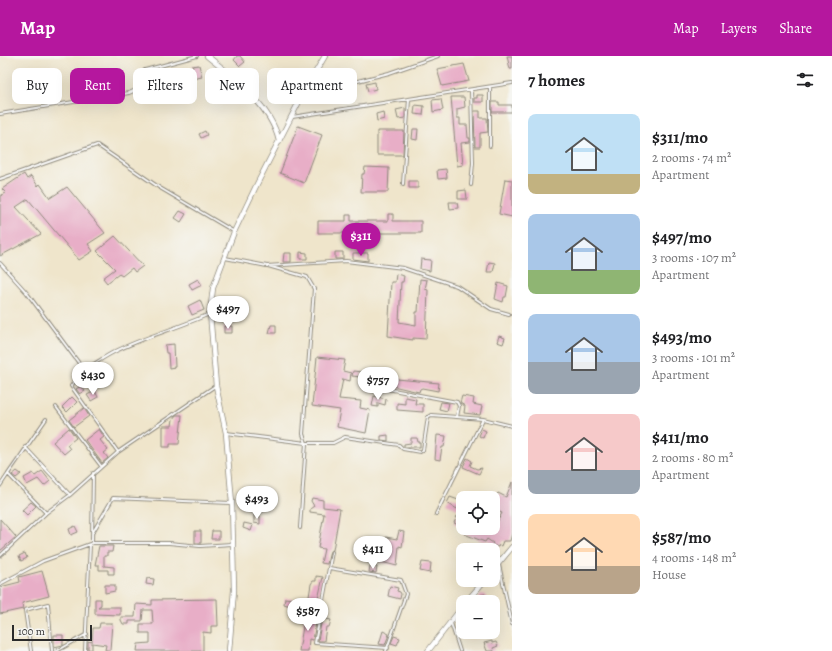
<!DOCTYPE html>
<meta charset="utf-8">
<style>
body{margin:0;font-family:Alegreya,serif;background:#f6f6f6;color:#202124;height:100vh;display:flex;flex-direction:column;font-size:15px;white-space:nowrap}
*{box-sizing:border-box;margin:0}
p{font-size:13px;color:#757577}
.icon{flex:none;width:22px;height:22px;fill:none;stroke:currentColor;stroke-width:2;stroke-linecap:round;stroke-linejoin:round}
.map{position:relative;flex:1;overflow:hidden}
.panel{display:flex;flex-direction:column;background:#fff;width:320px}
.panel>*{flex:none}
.top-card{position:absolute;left:12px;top:12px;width:380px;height:36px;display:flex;gap:8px}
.tools{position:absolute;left:456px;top:435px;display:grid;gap:8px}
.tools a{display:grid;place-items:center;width:44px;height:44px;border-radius:8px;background:#fff;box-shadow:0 4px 16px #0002;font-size:20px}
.scale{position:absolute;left:12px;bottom:10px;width:80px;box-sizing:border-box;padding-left:4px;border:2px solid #2b2b2b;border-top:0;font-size:11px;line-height:14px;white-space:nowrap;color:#2b2b2b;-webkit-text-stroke:3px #f6f6f2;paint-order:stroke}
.price{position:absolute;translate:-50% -34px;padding:0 9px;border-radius:14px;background:#fff;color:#222;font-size:13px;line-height:26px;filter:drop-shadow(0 1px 2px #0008)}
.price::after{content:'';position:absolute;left:50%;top:24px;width:12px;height:9px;margin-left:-6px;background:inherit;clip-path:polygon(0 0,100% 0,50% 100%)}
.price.on{background:#b5179e;color:#fff}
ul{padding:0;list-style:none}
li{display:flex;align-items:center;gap:12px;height:100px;padding:0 16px}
li span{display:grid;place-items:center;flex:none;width:112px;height:80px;border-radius:8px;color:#555}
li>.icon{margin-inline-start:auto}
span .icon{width:48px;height:48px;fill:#fffc;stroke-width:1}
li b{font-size:17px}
h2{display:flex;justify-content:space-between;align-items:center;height:48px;padding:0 16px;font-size:17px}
.chip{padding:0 14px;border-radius:8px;background:#fff;box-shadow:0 4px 16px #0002;font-size:14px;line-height:36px}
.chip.on{background:#b5179e;color:#fff}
header{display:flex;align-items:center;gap:24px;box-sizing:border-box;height:56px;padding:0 20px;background:#b5179e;color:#fff}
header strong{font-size:19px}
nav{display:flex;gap:22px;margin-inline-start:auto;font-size:14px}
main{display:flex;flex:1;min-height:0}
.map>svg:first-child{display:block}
</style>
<header>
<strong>Map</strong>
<nav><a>Map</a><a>Layers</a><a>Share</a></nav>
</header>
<main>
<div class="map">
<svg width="512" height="595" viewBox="0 0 512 595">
<rect width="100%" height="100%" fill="#f6f6f2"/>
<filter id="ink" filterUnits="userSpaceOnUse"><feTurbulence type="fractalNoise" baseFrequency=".025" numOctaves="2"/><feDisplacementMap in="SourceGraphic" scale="8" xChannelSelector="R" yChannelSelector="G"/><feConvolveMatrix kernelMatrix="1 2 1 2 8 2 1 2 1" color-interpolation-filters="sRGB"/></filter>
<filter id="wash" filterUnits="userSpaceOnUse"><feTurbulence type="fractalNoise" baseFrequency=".012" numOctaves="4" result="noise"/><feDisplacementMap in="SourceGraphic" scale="16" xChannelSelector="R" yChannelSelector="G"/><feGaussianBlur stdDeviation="0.9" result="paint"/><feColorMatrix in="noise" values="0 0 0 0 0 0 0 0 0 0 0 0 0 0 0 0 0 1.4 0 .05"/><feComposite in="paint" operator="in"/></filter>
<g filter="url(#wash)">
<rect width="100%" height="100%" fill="#efe5cb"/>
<g id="blocks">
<path fill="#e8aec7" d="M237,0H240L245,6L240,10L234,4Z
M507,0H512V13H510Z
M464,8L469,25L442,30L437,13Z
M199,9L202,21L182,25L181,19L194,16L192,10Z
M153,16L155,21L147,24L145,19Z
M375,26L376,33L368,35L366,28Z
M477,39H483V46H474V42H477Z
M451,41H464L465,51L457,53V62H460V69H467L468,82H470V86L461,87L463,109L457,110Z
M441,43L443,54L433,56L432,44Z
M492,46H499V49H512V56H492Z
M415,49L424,50L423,59L414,58Z
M405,52V62L398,63L396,54Z
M474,55H480V62H487L488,76L480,77V91H475Z
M383,56L384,63L377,65L376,58Z
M298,70L322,79L304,127L280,117Z
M413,73H418L417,84L412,83Z
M205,75L207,79L201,82L199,78Z
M377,75H404L403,99H377Z
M365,111L389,112L388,136H361L362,118H364Z
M446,113L447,122L438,123L437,114Z
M24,118L27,123L31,120L38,130L40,128L50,142L67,131L105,177L88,188L93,195L79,204L28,143L16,151L41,178L0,200V140L6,137L2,133Z
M505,123L512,124V161L499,158Z
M409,125H418V132H409Z
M466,134L467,143H458V135Z
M449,146H457L458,152L450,153Z
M180,155L186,158L181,166L175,162Z
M388,158H393V165H421V177H318V165H346V159H351V165H388Z
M115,180L143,210L135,216L132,212L122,220L119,218L107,227L103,222L115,213L97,195Z
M300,196L307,197V203H300Z
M335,196H343V203H335Z
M284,197H291V206H283Z
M353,197H368V205L353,203Z
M421,203L431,204L430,215L420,213Z
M489,206L495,207L493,216H487Z
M396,218L404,220L403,226H401L399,266L416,269V256H418L420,223L427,224L425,233L428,234L426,283L413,282V284L388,280L391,226H395Z
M198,223L202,229L192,234L189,228Z
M498,227L508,230L506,241H504L503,246L495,243Z
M200,244L204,254L192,259L188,250Z
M271,269H276V277H269Z
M224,270H232V277H224Z
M499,280L505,282L503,288L497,286Z
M174,288L175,311L169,312L168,297H166L165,289Z
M317,301L345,304L343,315L351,317L350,325L343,323L339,343L361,345L360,352L370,354L366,377L337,371L340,354L312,350Z
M353,315L362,316L361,321L352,320Z
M376,318L397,323L439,327L438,335L422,332L420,333L419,336L375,326Z
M81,330L85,335L80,338L76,333Z
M95,335L98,341L91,345L87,339Z
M374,340L386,343L385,349L378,347V351L372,350Z
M462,340L474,342L473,348L482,350L480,359L464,357L465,350L460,347Z
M72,341L77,346L67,356L62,351Z
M405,341L416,343L415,348H423V356L397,354V347L405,348Z
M441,346L449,347L447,355L439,353Z
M84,352L89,360L74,371L69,364Z
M176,359H182L179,388H170V391H163V370H172L173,363Z
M69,372L76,382L67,389L70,393L64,398L53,386Z
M99,373L104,381L100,384L108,394L104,397L108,402L102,407L85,384Z
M482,373L486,375L483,382L479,380Z
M388,379V385L381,384V380Z
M437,379L446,380L444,391H442L440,404L435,403Z
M411,382H417L418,386H420V391H404V388L411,387Z
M467,402L472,405L470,410L477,413L482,412L479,418L463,411Z
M17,415L21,418L16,422L12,419Z
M42,415L50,425L44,430L38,423L27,429L24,422L33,417L35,420Z
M512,426V477L510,485H503L501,490L499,489L498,491L492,489L493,487L487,483L485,486L464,478L465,475L460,472H493V466L496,468L502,457L493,453L496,444L495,443L498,437L506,441Z
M450,441L461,445L457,453L447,447Z
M312,442L323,444V451L340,453L333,494L330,495L327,508L321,507L324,493L318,492L324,458L310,456V453L314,450L311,445Z
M31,446L36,450L27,459L22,454Z
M254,459L260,460V468L254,467Z
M457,460L463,463V471L454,467Z
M0,463L16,481L0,495Z
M244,467L253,469L251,475L243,472Z
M75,470L78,476L71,479L69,473Z
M195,475H201V487H195Z
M212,475H219V483H211Z
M399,475L404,476L402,491L399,490L397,510L381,506L386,481L397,483Z
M99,490H113L112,496H107V500H104V510L114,511V518H108V514H99V509H95Z
M25,497L27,502L21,505L19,500Z
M422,506L431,507L430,517L420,515Z
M370,510L377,511L376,517L369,516Z
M42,515L49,540L22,547L23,553L0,558V531L20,526L19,521Z
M316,520L323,521L317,548L308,547L311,528L313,525H316Z
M147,522L154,523L153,529L146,528Z
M105,529H115V535L105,537Z
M390,530L398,532L397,535L400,536L401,538L400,543L388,540Z
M485,538L487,546H476L481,539Z
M285,542L292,543L290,550L284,548Z
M95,543H101V549L98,551H120V559L95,558Z
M217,543L218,570H211V577L203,576V595H137L138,588L150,587V577H140V568H153L152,554H143L142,565H129V568H123L121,564V561H135L136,548L152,549V544Z
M305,558L317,561L313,584L309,583L308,595H299Z
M322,562L331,564L329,571H326L324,585H318Z
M100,567H112L110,594H105L106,589L92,587V594L88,593V585L92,586L93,572H99Z
M383,575L389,578L385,589L379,588Z
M54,579H63V589L54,591Z
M394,580L400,582L397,589L391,587Z
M492,585V587L496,586L498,590L493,592L494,595H487L484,587Z"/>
</g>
</g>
<g filter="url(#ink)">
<use href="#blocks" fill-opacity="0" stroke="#8d887b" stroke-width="1"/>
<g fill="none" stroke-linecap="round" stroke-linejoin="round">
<defs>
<path id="service" d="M490,31V90
M306,33L350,27L389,17L438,0
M471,34L473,107L471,129
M0,58L129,37L145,30L141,18L145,14L197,0
M292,61L512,27
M0,123L97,89L160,132L233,175
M403,128L409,43
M225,202L267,210L346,205L403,212L457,230L491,253L509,258
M0,207L27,237L84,314L71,330L118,396
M268,210L307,221L314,233L303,378L306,387L300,472
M84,314C95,308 105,300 116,295C146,280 179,272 209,258
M382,332L457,346L459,350L457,361L483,363L512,370
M56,351L101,410
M46,363L8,418L46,457
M226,377L306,387H333L345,381L399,389L403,393L420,396L423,394L428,361L431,359L457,361
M25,391L70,439
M0,430L8,418
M436,458L483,363
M93,476L113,442L231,447
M92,487H169L200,490L232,488
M332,496L315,587L388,592
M0,500L46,457L70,439L118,396L215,330
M499,509L512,568
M329,512L401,524L406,538L386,595
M0,528L43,505L90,488
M451,567L460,595
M31,595L25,554L48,548L52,595
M57,595L87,578
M85,595L90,488L92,487L93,417"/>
<path id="minor" d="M207,0C235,22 271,50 279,85
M493,514L512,491
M466,546L485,524
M229,595L234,534L232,447L226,377L216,330L210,257L213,232L234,176L257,128L305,34L325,0
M428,595L463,550"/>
</defs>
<use href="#service" stroke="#8d887b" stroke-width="4"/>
<use href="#minor" stroke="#8d887b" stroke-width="6"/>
<use href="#service" stroke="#fff" stroke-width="2"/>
<use href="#minor" stroke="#fff" stroke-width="4.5"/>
</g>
</g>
</svg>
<div class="tools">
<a><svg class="icon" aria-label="locate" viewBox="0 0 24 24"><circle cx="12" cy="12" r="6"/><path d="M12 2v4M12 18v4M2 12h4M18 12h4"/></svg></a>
<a>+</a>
<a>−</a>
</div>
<div class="scale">100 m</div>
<b class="price on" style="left:361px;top:201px">$311</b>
<b class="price" style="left:228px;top:274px">$497</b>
<b class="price" style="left:93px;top:340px">$430</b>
<b class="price" style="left:378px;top:345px">$757</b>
<b class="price" style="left:257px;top:464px">$493</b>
<b class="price" style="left:373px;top:514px">$411</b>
<b class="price" style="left:308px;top:576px">$587</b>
<div class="top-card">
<a class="chip">Buy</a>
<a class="chip on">Rent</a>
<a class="chip">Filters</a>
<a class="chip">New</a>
<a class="chip">Apartment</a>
</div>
</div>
<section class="panel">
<h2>7 homes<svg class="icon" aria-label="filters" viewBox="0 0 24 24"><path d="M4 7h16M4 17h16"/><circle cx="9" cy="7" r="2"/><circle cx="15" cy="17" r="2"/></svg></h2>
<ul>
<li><span style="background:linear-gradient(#bfe0f5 75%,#c2b280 0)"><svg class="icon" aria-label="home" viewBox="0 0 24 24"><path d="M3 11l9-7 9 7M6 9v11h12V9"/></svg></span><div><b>$311/mo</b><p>2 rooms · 74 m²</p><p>Apartment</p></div></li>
<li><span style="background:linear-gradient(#a9c7e8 70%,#8fb573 0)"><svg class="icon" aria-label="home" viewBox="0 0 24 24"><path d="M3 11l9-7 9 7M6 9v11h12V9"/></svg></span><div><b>$497/mo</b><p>3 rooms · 107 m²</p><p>Apartment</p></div></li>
<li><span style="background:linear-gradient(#a9c7e8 60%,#9aa5b1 0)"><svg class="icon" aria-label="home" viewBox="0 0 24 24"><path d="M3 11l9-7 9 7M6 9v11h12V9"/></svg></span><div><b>$493/mo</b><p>3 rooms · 101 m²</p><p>Apartment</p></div></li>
<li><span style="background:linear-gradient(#f6c9c9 70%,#9aa5b1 0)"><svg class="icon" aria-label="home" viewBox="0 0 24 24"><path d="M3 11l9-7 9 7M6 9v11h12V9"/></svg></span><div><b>$411/mo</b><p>2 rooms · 80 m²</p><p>Apartment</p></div></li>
<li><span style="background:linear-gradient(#ffd9b3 65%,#b9a48a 0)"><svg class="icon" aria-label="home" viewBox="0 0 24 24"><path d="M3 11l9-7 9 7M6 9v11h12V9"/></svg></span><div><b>$587/mo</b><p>4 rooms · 148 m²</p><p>House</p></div></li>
</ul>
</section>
</main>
